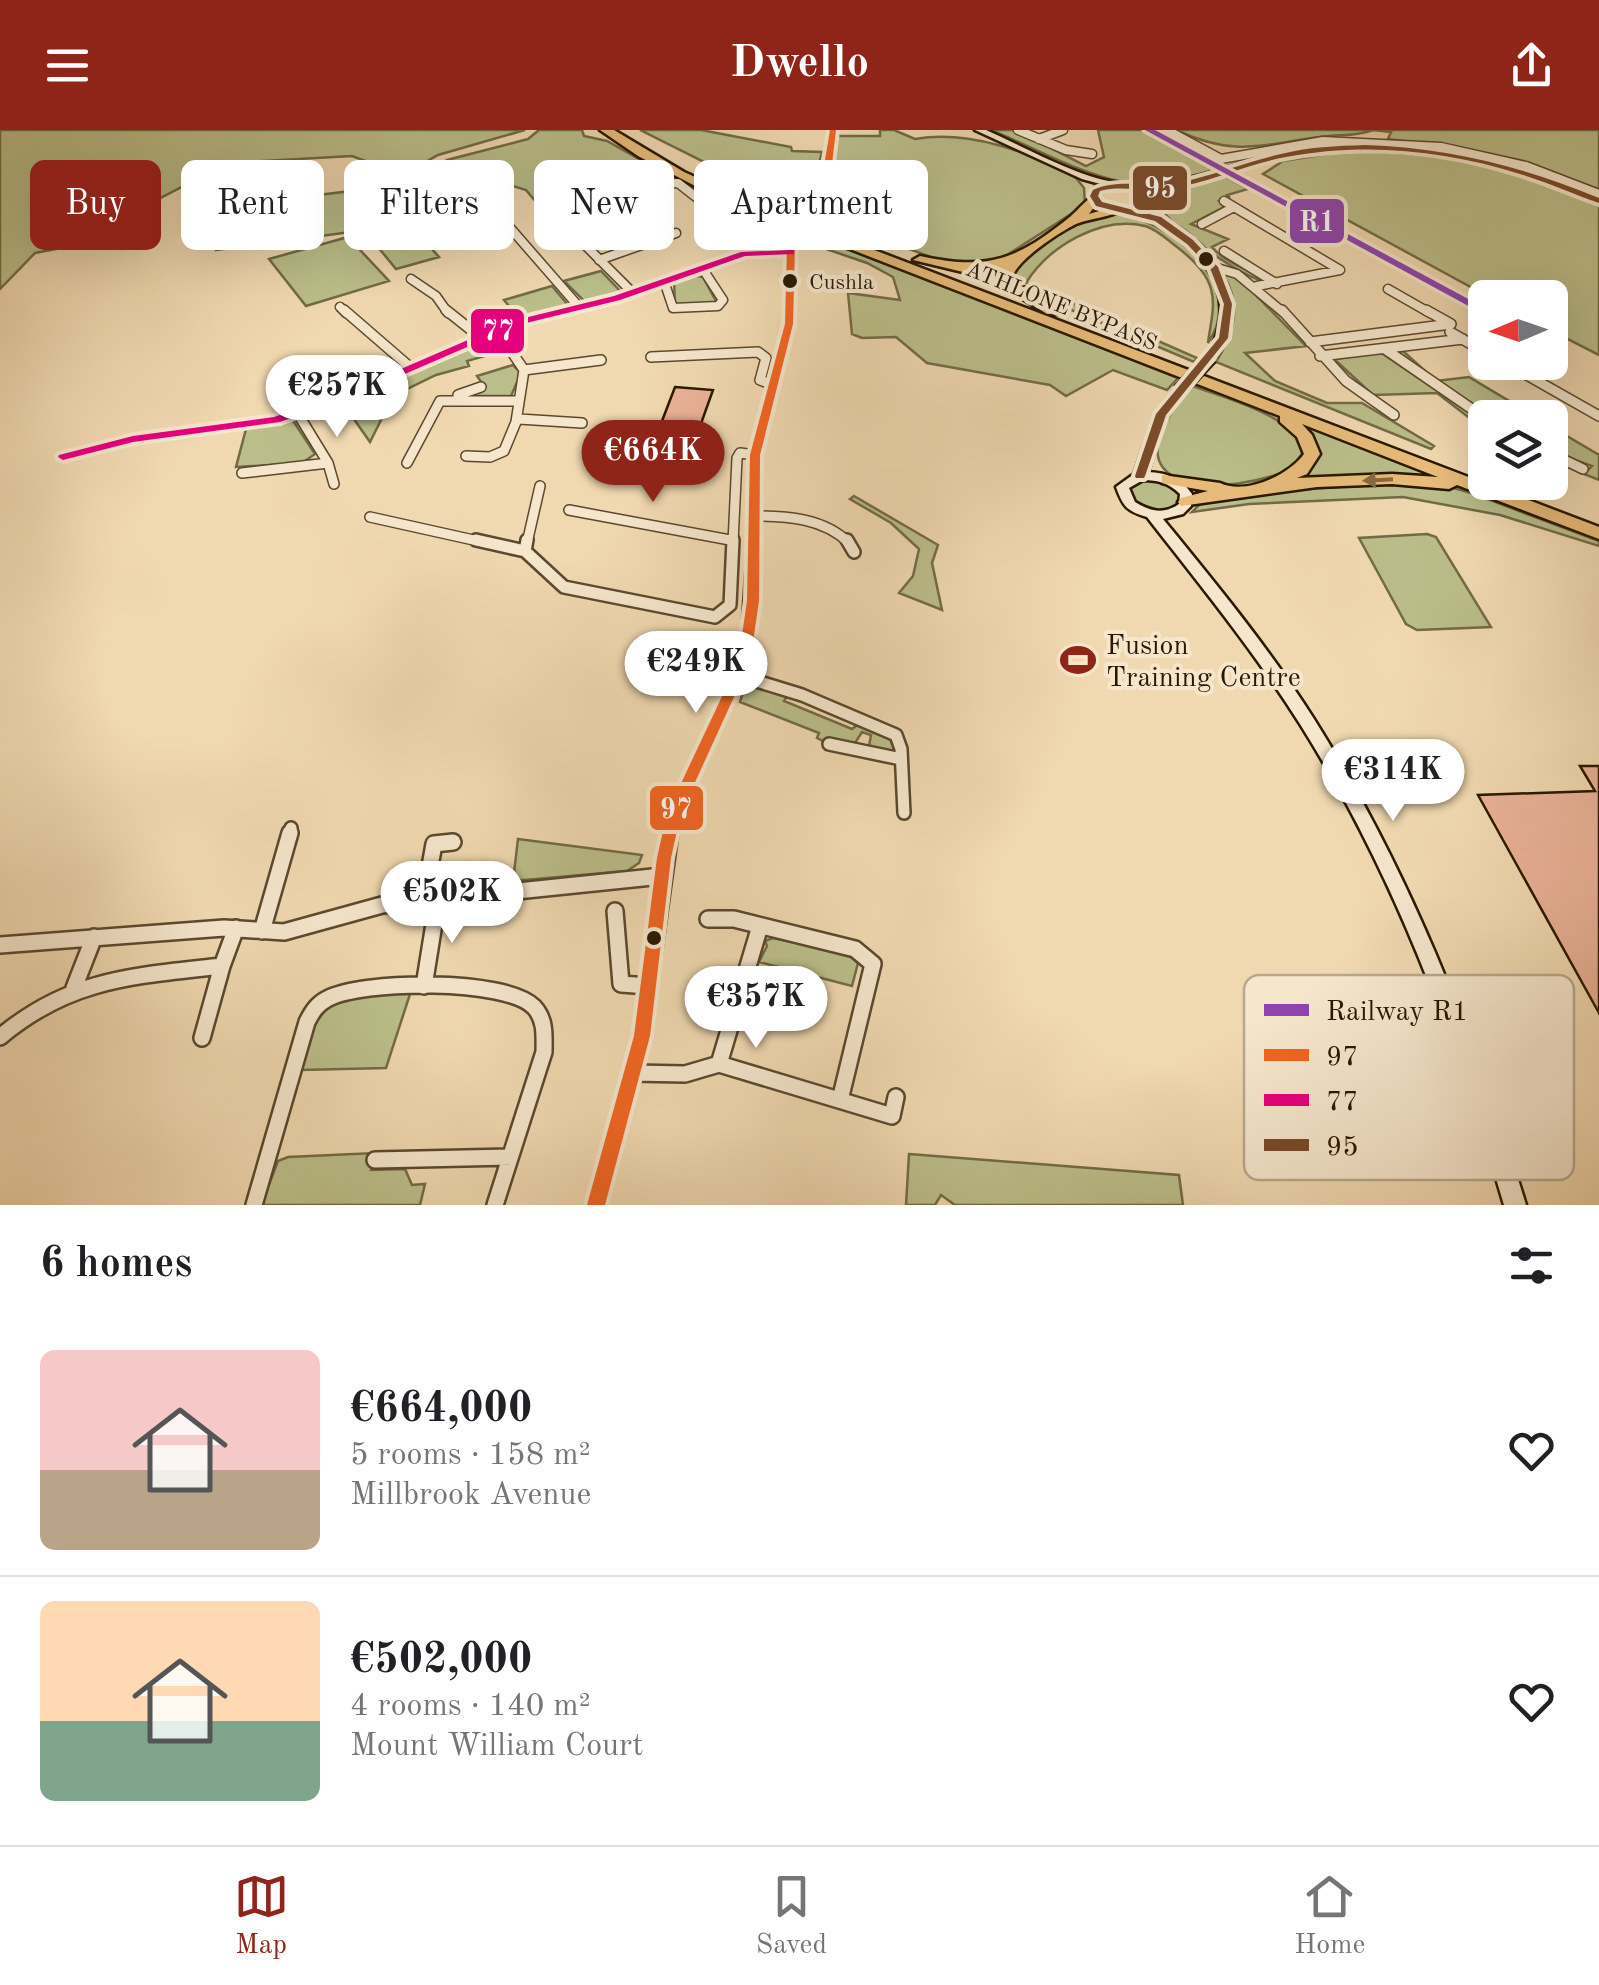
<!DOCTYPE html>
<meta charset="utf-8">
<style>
body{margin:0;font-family:"Old Standard TT",serif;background:#f2f2f2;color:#202124;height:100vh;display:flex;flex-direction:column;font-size:38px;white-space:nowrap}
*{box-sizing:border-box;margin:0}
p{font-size:32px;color:#757577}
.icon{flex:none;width:55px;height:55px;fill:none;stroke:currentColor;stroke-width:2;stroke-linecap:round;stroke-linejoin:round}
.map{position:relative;height:1075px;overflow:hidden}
.side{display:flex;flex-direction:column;background:#fff;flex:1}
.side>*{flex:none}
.hud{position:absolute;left:30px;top:30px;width:1000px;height:90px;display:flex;gap:20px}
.needle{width:65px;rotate:268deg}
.controls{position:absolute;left:1468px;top:150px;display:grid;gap:20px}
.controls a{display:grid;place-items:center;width:100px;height:100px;border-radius:15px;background:#fff;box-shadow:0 10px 40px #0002;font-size:50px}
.price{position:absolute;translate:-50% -85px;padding:0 22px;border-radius:35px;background:#fff;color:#222;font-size:32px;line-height:65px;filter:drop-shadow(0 2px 5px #0008)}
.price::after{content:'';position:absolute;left:50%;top:60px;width:30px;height:22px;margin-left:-15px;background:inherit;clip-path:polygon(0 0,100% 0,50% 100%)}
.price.current{background:#8f2418;color:#fff}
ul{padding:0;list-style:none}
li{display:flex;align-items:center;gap:30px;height:250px;padding:0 40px}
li+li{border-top:2px solid #e0e0e0}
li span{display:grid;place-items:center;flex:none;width:280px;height:200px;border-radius:15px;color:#555}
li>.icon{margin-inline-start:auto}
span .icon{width:120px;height:120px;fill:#fffc;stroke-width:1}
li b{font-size:42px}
h2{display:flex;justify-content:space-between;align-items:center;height:120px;padding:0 40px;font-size:42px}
.tag{padding:0 35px;border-radius:15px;background:#fff;box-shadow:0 10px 40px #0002;font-size:35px;line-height:90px}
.tag.current{background:#8f2418;color:#fff}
header{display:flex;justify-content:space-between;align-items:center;height:130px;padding:0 40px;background:#8f2418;color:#fff;font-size:45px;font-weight:700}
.dock{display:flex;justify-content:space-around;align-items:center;height:140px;border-top:2px solid #e0e0e0;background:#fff;font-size:28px;color:#757577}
.dock a{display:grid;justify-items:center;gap:5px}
.dock .current{color:#8f2418}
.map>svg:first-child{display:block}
</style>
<header><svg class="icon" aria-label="menu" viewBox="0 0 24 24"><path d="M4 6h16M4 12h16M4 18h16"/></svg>Dwello<svg class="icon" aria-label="share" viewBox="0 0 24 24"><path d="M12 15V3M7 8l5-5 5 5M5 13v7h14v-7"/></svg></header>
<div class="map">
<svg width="1599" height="1075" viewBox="0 0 1599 1075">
<rect width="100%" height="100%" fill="#f0d8b0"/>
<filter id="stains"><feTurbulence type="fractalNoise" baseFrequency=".002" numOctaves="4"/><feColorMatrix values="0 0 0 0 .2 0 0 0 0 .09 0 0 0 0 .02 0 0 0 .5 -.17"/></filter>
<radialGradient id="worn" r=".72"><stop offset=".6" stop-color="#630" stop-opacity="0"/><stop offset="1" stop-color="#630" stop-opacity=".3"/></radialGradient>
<path fill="#bbbe8a" stroke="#726b46" stroke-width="2.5" d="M0,0H525L438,25L403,45L352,26L228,33L151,73L140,95L124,106L35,123L0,159Z
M539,0H582L584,6L607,11L669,46L788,100L783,118L761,115L678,51L633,49L628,55L647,71L572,97H557L526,60L510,55L493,65L416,51L447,30L528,9Z
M640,0H701L791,17L792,21L822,22L814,53L780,51L772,66Z
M880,0H894L915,9C967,0 1030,21 1076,48L1084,58L1085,75L996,132L947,133L812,83L813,79L869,100L884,68L879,60L883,51L830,47L837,6H880Z
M991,0H1016L1086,36L1104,27L1098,0H1145L1216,39C1136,81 1065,30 991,0Z
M1176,0H1373C1355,7 1340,4 1320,7C1259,15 1235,27 1176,0Z
M1373,0H1599V60C1530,32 1462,18 1388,9L1391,2Z
M1346,21C1436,21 1518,37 1599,76V225L1550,200V168L1489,167L1263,44L1283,31Z
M1224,46L1248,59L1227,65L1229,67L1219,71L1224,77L1191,94L1228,109L1212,117C1224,132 1249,139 1265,152C1238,144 1173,100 1159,75L1161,65Z
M368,59L373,99L216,120L220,77Z
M1111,84C1167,85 1249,154 1208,213C1210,196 1216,176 1211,159C1207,143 1190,127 1177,117C1168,110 1156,99 1145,96C1101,85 1048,117 1026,153L1197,228L1194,232L1012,155L1010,147C1028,115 1077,91 1111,84Z
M415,100L439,127L396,139L373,111Z
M804,100L1178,248L1167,260L1113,240L1066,266L1050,255L927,233L896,207L862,208L852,204L848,163L900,170L893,147L867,133L800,110Z
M348,107L389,151L306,176L269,129Z
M601,141L622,163L584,171L564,151Z
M1233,142L1306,216L1245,223L1275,251L1327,273H1362L1434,316L1431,319L1216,232C1234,203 1242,176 1224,146Z
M692,145L703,147L717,173L675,175L674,151Z
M552,156L568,175L566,177L519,188L504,170Z
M493,208L502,221L467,231L469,236L436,245L393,266L370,312L342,272Z
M1403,221L1436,251L1469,247L1536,287H1488L1394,223Z
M1377,223L1383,224L1483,292L1476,293L1437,263L1373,265L1334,229Z
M513,235L521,243L511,266H474L482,253L477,246Z
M1193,256C1224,268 1317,290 1300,335C1225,372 1094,364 1193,256Z
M292,289L315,324L302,333L236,337L246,299Z
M1292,289L1445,349L1289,352L1305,344L1314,332Z
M1550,296L1599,325V350L1584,344L1592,336L1550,321Z
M1153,350L1170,354L1180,364V374C1165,385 1153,382 1136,375L1129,359L1138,351Z
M1395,353L1451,357L1474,364L1599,411V416L1500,385L1403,367L1249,374L1192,382L1199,375L1225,365Z
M854,366L938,415L932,433L942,480L899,463L913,446L919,419L891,393L850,369Z
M1427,404L1436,407L1491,497L1417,500L1406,494L1359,408Z
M753,552L789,564L784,571L852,599L860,593L891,607L896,619L893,623L869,616L871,605L862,602L855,613H827L817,608L819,603L740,572L744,558Z
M518,709L642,725L639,733L627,741L513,751Z
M773,808L846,823L858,833L852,856L759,832L767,816L765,811Z
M411,861L386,938L301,940L316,887L335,869Z
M375,1023L371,1040L405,1039L412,1055L425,1054L420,1075H261L278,1031L288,1027Z
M909,1024L1179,1045L1183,1075H955L941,1065L935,1075H906Z"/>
<path fill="#eab197" stroke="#291802" stroke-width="2.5" d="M675,257L713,260L698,302L670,300L673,292L662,291Z
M1580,636H1599V883L1478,665L1595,661Z"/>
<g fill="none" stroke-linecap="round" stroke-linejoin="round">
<defs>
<path id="street-far3" d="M1018,0L1066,20L1092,24
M1167,0L1221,29L1323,11L1441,17L1526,36L1599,64
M1039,9L1063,0
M655,54L678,53L765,121
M485,69L580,178
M1224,71L1340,140L1257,156
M808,77L827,42L833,0
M1202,94L1234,77
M1224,121L1277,154
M599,130L676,103
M1214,137L1237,144L1284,183
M411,149L436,166L448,183
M664,151L673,178L718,176L723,170L702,138
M1388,159L1430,183
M633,163L569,99L643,74
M340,177L346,183
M558,183L617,168L744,124L791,122
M789,183L790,127L795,104"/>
<path id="street-far2" d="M344,180L411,238
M446,180L480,207
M1282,180L1346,251L1394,285
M1450,202L1485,222
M1310,212L1451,194L1426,180
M1385,219L1485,288
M1320,226L1463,209
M651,227L758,222L766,228L760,250L773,255
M1504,232L1599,286
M524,240L601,230
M458,265L481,257
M298,284L328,333L334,354
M519,289L582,293
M1550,323L1583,339
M466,326L490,327L504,321L516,292L524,240L497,200
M63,327L133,309L276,290L367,257L515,193L568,180
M407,333L440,271H518
M242,343L328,333
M569,380L730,410
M753,386C787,386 824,388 849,413
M370,387L487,413
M527,413L540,356
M733,413L737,328L740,323L755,325
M754,413L753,336L788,202L789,180"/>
<path id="street-far1" d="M476,410L525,421L564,457L715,487L730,475L733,410
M847,410L854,422
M525,421L527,410
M737,545L802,565L896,605L901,619L904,683
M829,614L901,629
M289,705L291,698
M669,705L674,683L733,556L747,512L754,410"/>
<path id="street" d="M424,770L434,714L453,712
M615,781L621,854L648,856
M708,789H734L855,819L873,834L840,970
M262,801L290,703
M0,815L224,798L284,802L382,775L662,746
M424,856L438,769
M74,858L94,807
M0,907C70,848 135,846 222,836L236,798
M202,908L222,836
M719,934L760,796
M633,943L685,944L719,934L892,986L896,967
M375,1030L510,1027
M254,1075L307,892C312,882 317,874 327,869C361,850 506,848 534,877C546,890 544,906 544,922L495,1075
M596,1075L642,906L670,703"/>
<path id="secondary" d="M975,0H986C1025,17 1080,49 1121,53C1180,60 1229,33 1285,22C1393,1 1499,26 1599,68V74C1573,65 1547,52 1520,44C1445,20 1365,13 1287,27C1252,34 1219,49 1184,56C1156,62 1127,55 1101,62L1099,66L1102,72C1120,79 1139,79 1156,86C1195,102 1230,137 1231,181C1231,198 1225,221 1211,230L1205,227C1209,220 1214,213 1216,206C1234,155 1194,107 1149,90C1132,83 1113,83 1096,76L1089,66L1094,58L1104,55L1082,49Z
M1179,258L1185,261L1167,284L1148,342C1167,343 1181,348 1192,364L1191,376L1183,384L1163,389C1216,454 1269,518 1314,589C1409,740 1474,905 1526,1075H1504C1455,908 1394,743 1300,594C1254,521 1200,455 1147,387C1126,381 1123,376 1116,357L1134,344L1155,284L1175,259ZM1143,350C1158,350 1169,353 1180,364L1179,374C1163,385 1150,381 1135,372L1129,358Z"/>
<path id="highway" d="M600,0H614L684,42L767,79L1599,397V409L1457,355L1449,359L1392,354L1317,357L1181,376L1178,372L1181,368L1208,361L1162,353V345L1220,353C1245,365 1288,346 1304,324L1297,307L1280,292V286L716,67L638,26ZM1302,294L1425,342L1438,347L1392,344L1297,348L1307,344L1320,324L1312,305Z
M1094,65L1100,69L1089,84L1116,76L1122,80C1109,88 1090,88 1076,94C1058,103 1012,133 1012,150L1057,178V184H1047L1000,155V138L963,142L913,130L920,126C988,141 1017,130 1071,86C1079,79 1086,70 1094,65Z"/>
</defs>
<use href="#street-far3" stroke="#5b482e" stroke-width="11"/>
<use href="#street-far2" stroke="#5b482e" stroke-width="12"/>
<use href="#street-far1" stroke="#5b482e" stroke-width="16"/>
<use href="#street" stroke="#5b482e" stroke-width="20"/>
<use href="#secondary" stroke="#291802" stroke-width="5"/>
<use href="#highway" stroke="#291802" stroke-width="5"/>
<use href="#street-far3" stroke="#f5e6cc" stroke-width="8"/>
<use href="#street-far2" stroke="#f5e6cc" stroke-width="9"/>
<use href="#street-far1" stroke="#f5e6cc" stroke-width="11"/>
<use href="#street" stroke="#f5e6cc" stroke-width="15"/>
<use href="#secondary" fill="#f5e6cc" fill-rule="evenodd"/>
<use href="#highway" fill="#e8bc78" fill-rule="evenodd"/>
<defs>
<path id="street-bridge" d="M795,104L808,77"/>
<path id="secondary-bridge" d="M1179,261L1211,227"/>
</defs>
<use href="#street-bridge" stroke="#5b482e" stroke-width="11" stroke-linecap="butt"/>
<use href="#secondary-bridge" stroke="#291802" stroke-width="16" stroke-linecap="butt"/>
<use href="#street-bridge" stroke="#f5e6cc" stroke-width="8"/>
<use href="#secondary-bridge" stroke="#f5e6cc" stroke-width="12"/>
<defs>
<path id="bus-1" d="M830,0H836L831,42L795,116L793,194L760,325L759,471L753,512L739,556L681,683L671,728L650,906L605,1075H587L634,906L657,728L667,683L727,556L741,512L747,471L750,325L785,194L787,116L823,42Z"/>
<path id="bus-2" d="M791,120H794V124L745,126L620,170L518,195L370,259L280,292L133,312L63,330L58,327L59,325L133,306L274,287L364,255L512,191L614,166L741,122Z"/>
<path id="bus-3" d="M1365,15C1449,18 1521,36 1599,68V73C1573,64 1547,52 1520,44C1445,20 1364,12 1286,27C1251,33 1218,49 1183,56C1174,58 1163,60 1153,60C1135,60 1118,56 1100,61L1098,66L1102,72L1161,87L1193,110L1218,137L1232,174L1228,208L1166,285L1145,346L1144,348H1136L1135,346L1156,284L1219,208L1224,174L1210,138L1187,114L1155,91L1096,76L1090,66L1093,60C1118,48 1149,58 1177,53C1212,46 1245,32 1281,24C1308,17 1337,16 1365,15Z"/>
</defs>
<use href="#bus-1" stroke="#f5e6cc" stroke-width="8"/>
<use href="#bus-2" stroke="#f5e6cc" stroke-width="8"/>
<use href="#bus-3" stroke="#f5e6cc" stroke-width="8"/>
<use href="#bus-1" fill="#f26522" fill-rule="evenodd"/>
<use href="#bus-2" fill="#e5007d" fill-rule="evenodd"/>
<use href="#bus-3" fill="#7a4b2a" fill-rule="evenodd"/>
<defs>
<path id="rail-1" d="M1145,0H1155L1485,178V185Z"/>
</defs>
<use href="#rail-1" stroke="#f5e6cc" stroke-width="7"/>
<use href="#rail-1" fill="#8e44ad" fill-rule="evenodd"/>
</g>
<defs><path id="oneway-solid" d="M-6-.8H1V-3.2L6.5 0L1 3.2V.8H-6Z" transform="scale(2.5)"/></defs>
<use fill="#886a3d" href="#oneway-solid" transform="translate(1378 350) rotate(177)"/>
<defs>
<symbol id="stadium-bare" viewBox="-9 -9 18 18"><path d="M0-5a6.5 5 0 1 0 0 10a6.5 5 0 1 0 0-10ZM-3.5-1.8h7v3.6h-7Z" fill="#8f2418" stroke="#f5e6cc" stroke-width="2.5" paint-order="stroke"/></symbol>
</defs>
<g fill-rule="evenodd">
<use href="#stadium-bare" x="1053" y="505" width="50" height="50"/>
</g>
<g fill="#291802" stroke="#f5e6cc" stroke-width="4">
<circle cx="1206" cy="129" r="9"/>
<circle cx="790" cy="151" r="9"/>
<circle cx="654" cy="808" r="9"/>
</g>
<g text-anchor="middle" stroke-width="8" stroke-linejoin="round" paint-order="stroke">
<g font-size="22" fill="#291802" stroke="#f5e6cc" text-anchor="start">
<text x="809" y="159">Cushla</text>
</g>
<g font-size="22" fill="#291802" stroke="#f5e6cc">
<text transform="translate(1062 175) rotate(22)" y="8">ATHLONE BYPASS</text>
</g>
<g font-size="28" fill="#291802" stroke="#f5e6cc" text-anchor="start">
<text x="1106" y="524">Fusion<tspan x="1106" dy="32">Training Centre</tspan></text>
</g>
</g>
<rect x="1244" y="845" width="330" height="205" rx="15" fill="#f5e6cc" stroke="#b8a88f" stroke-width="2.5"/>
<rect x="1264" y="874" width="45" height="12" fill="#8e44ad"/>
<rect x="1264" y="919" width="45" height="12" fill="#f26522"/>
<rect x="1264" y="964" width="45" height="12" fill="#e5007d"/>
<rect x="1264" y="1009" width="45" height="12" fill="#7a4b2a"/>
<g font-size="28" fill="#291802">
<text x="1326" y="890">Railway R1</text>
<text x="1326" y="935">97</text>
<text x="1326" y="980">77</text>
<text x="1326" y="1025">95</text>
</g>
<g stroke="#f5e6cc" stroke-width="4">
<rect x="1131" y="34" width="58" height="48" rx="10" fill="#7a4b2a"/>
<rect x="1288" y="67" width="58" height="48" rx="10" fill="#8e44ad"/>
<rect x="469" y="177" width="57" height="48" rx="10" fill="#e5007d"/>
<rect x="648" y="654" width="57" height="48" rx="10" fill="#f26522"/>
</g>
<g font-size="28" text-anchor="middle" font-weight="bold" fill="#fff">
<text x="1160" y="67">95</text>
<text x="1317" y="101">R1</text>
<text x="498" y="210">77</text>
<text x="676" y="688">97</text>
</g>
<rect width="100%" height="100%" filter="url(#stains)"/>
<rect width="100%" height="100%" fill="url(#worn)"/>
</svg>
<div class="controls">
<a><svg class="needle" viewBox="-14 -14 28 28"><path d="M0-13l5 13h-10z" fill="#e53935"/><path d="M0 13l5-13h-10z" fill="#757577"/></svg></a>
<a><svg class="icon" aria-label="layers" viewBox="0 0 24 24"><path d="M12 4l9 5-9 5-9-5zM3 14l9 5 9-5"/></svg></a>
</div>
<b class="price" style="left:337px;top:310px">€257K</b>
<b class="price current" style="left:653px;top:375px">€664K</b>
<b class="price" style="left:696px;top:586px">€249K</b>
<b class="price" style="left:1393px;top:694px">€314K</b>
<b class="price" style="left:452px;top:816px">€502K</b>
<b class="price" style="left:756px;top:921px">€357K</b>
<div class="hud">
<a class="tag current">Buy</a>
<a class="tag">Rent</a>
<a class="tag">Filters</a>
<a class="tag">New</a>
<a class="tag">Apartment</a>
</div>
</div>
<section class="side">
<h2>6 homes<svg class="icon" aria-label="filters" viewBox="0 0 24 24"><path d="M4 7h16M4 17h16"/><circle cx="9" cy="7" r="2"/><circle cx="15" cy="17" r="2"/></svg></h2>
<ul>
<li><span style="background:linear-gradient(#f6c9c9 60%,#b9a48a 0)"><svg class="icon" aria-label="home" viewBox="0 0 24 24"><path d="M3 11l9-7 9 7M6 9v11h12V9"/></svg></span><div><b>€664,000</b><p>5 rooms · 158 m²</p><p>Millbrook Avenue</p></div><svg class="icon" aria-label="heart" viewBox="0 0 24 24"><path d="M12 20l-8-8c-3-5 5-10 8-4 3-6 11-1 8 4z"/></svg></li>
<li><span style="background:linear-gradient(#ffd9b3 60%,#7fa58c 0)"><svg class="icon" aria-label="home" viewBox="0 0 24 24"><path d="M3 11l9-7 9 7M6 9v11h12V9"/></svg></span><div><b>€502,000</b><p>4 rooms · 140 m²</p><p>Mount William Court</p></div><svg class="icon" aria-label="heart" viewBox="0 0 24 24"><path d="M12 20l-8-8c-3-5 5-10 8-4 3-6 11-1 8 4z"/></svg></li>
</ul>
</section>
<nav class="dock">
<a class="current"><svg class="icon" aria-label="map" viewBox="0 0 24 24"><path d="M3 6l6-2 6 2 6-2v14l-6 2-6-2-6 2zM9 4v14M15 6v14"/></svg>Map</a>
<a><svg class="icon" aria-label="saved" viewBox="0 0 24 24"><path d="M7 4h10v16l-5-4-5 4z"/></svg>Saved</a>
<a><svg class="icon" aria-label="home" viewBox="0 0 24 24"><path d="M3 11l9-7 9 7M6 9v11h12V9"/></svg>Home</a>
</nav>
